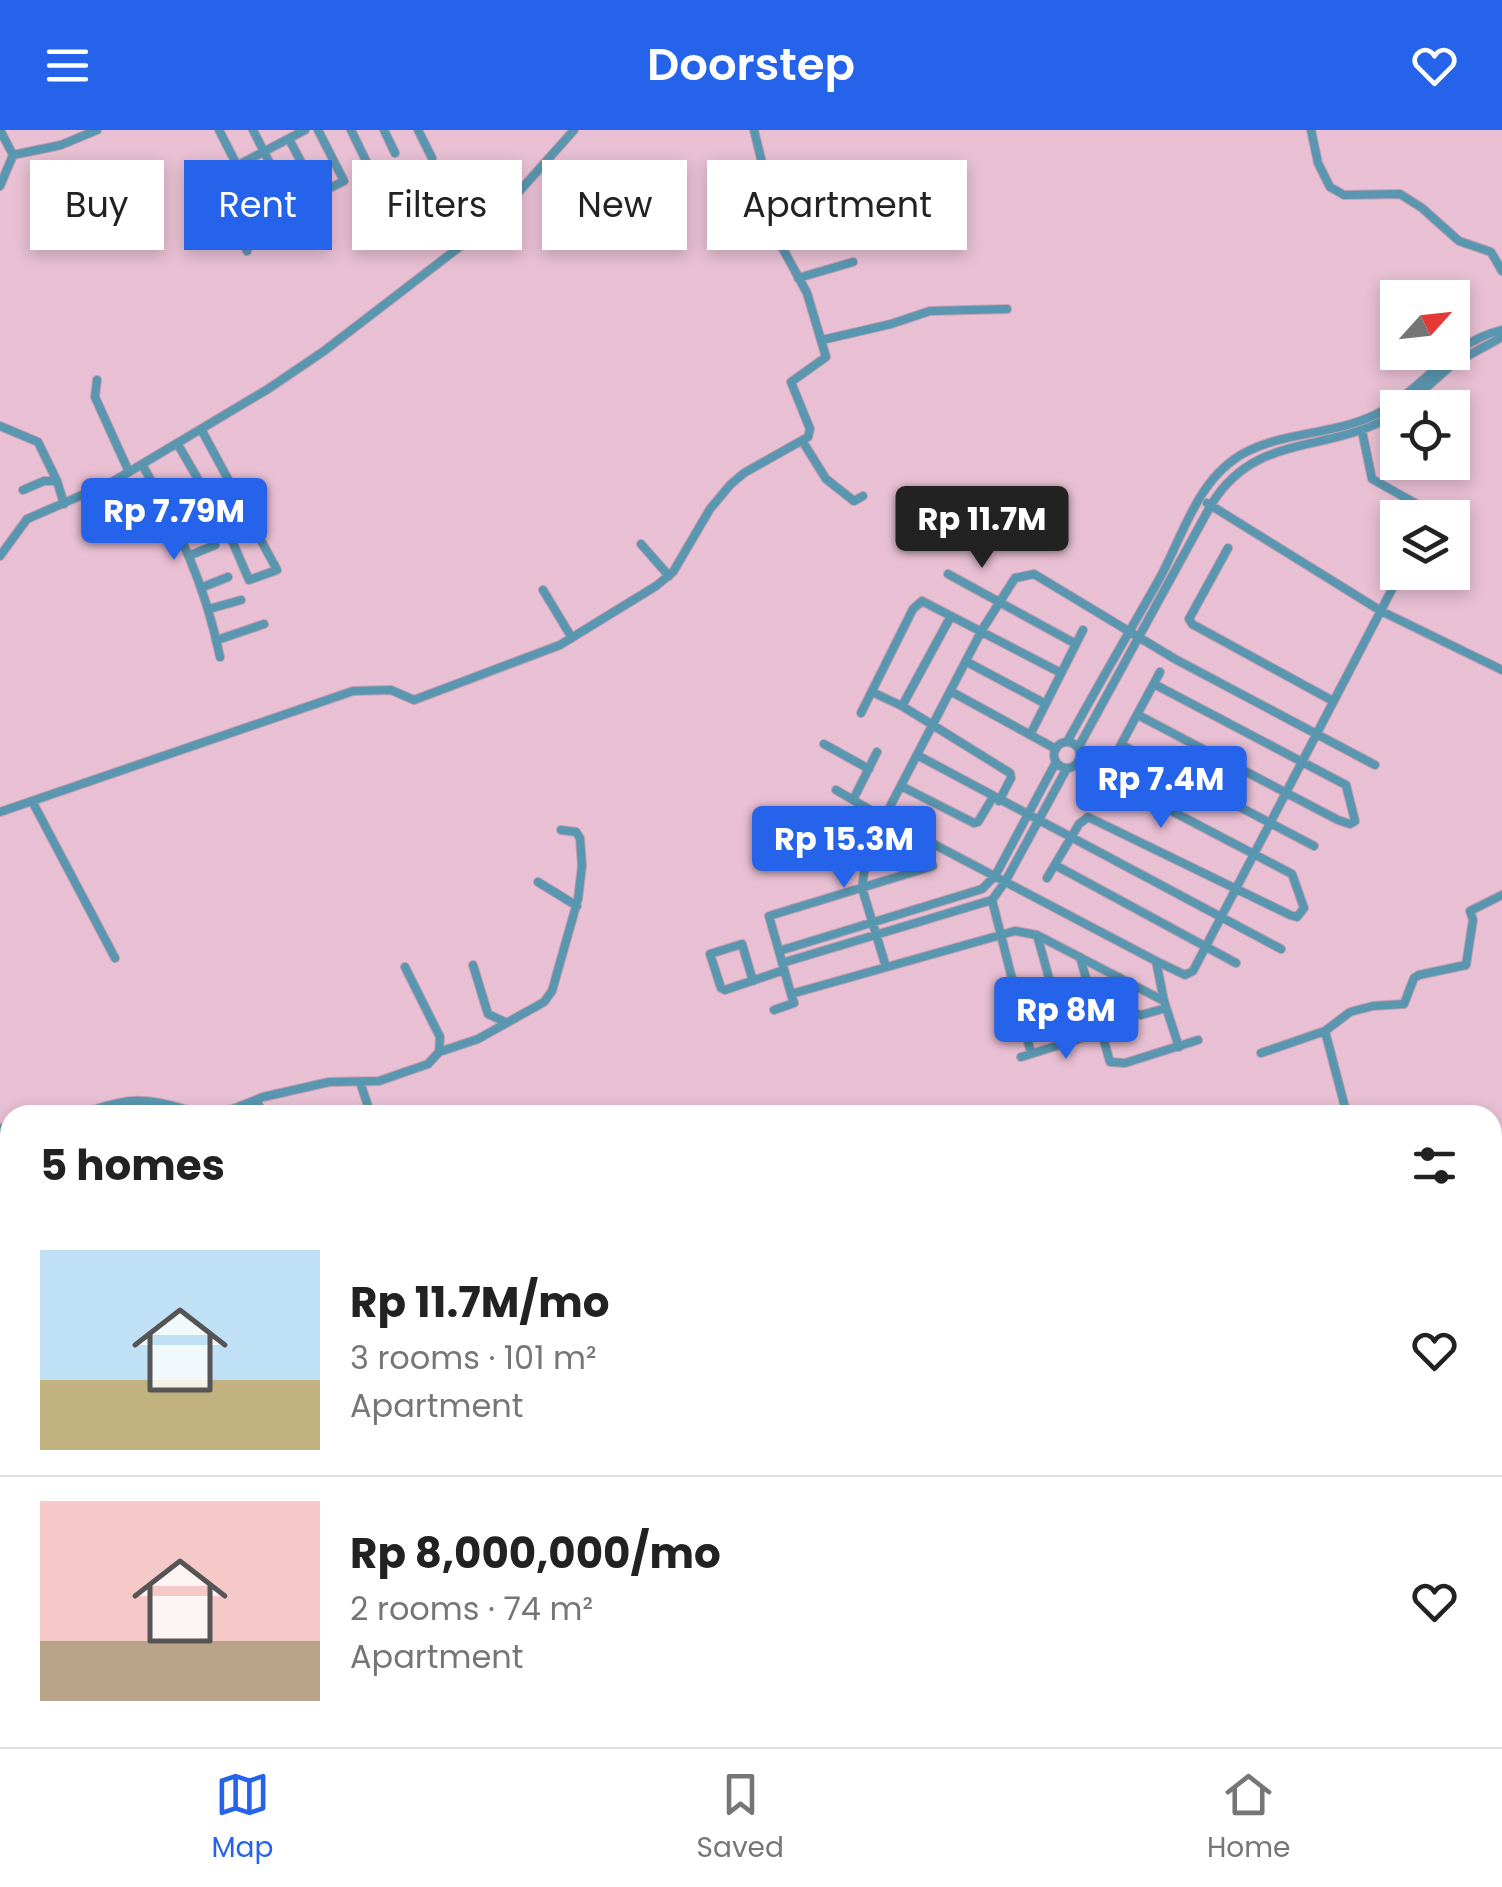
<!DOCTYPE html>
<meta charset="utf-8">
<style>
body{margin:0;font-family:Poppins,sans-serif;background:#f2f2f2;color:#222;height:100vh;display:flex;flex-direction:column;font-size:38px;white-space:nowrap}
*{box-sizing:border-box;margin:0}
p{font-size:32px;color:#767676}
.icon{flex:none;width:55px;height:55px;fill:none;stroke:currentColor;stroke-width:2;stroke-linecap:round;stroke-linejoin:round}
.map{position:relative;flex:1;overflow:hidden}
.sheet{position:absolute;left:0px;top:975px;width:1502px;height:642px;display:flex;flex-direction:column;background:#fff;border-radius:30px 30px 0 0;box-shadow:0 5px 15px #0003}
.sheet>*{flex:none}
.hud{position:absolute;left:30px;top:30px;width:1000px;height:90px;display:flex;gap:20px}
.needle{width:65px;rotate:63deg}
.controls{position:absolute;left:1380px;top:150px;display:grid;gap:20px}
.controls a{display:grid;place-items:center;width:90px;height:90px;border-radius:0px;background:#fff;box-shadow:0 5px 15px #0003;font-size:50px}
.price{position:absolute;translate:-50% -85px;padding:0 22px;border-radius:10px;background:#2563eb;color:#fff;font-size:32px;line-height:65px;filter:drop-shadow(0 2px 5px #0008)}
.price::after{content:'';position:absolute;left:50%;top:60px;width:30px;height:22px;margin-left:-15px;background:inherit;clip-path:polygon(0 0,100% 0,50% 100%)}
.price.active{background:#222;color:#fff}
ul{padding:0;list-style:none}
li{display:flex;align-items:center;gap:30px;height:250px;padding:0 40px}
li+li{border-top:2px solid #e0e0e0}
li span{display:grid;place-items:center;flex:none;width:280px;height:200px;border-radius:0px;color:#555}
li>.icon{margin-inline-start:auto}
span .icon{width:120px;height:120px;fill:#fffc;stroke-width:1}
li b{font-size:42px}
h2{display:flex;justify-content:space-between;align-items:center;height:120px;padding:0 40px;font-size:42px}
.tag{padding:0 35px;border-radius:0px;background:#fff;box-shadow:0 5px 15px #0003;font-size:35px;line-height:90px}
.tag.active{background:#2563eb;color:#fff}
header{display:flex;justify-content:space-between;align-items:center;height:130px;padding:0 40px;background:#2563eb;color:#fff;font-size:45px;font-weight:600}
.dock{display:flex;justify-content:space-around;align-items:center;height:140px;border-top:2px solid #e0e0e0;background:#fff;font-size:28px;color:#767676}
.dock a{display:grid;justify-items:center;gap:5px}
.dock .active{color:#2563eb}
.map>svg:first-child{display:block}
</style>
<header><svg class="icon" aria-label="menu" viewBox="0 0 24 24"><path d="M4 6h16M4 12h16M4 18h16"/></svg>Doorstep<svg class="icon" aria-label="heart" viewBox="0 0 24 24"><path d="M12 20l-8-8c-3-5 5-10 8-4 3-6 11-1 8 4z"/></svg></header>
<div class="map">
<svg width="1502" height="1617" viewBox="0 0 1502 1617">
<rect width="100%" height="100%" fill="#e8bfd3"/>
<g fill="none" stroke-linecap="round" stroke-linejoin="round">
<defs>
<path id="street" d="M0,0L13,25
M219,0L273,106
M253,0L300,93
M351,0L368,35
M384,0L395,23
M418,0L432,28
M1311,0L1318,33L1330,57L1344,65L1400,64L1422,78L1459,111L1491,122L1502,141
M289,9L318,64L344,51L318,0
M0,56L13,25L61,15L97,0
M718,67L764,49
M247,121L215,52L225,42L305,0
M798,148L853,132
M822,210L891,194L930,181L1007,179
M97,250L95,267L129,342
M1403,278L1453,234L1502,207
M0,296L38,312L57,351L64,374
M1362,301L1372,349L1424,378L1429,388
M803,312L826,349L854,371L863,366
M177,313L227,399L249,450L277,440L201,299
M142,334C180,403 204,450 220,527
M23,360L44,351H57
M159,365L179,356
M1207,373L1381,481L1502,540
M175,395L199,385
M641,414L669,446
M1228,418L1189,489L1192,494L1333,571
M191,425L215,415
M0,426L27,389L112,352L268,259L324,221L492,92L574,0
M948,444L1076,514
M203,457L228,447
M543,460L572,508
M209,479L241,470
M217,510L264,494
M967,532L1044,573
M872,562L902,576L1010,643L1011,648L999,671
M952,562L1056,619
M902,576L951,486
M861,583L913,479L922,471L1061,543
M1138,585L1338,690L1350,694L1355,691L1346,655L1154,554
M1031,603L1083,500
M1067,612C1096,559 1127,506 1157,453C1183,408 1196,348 1246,322C1289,300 1342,305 1384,280C1426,255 1451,212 1502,200
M1054 625a13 13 0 1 1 26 0a13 13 0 1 1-26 0Z
M824,614L869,639
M1122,615L1314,716
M1078,618L1211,375C1257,299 1331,326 1398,282
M917,625L1281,819
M1104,646L1160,542
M901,656L974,693L978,692L993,667
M836,660L884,688L865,736L862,758L886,837
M853,670L877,622
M32,671L115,828
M0,682L353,561L391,560L414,570L560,515L656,456L673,442L710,379L730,355L744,343L808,307L810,299L791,252L826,227L807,163L783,119L754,0
M870,726L912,742
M1055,735L1236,833
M933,736L769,786L791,864L1015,801L1037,805L1164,871
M1047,748L1079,694L1088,687L1290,785L1297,787L1304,778L1292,744L1078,632
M538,752L577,776
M992,770L1031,923
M1037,805L1067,912
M779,821L982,759L995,746L1056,632
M1080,827L1110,932L1125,933L1198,910
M1156,831L884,688L982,500L1015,448L1034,444L1175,529L1375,635
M782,833L992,770L1005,752L1067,638
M473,835L488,884L505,892
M405,837L440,907L439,922
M1119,847L1131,882L1141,885L1166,878
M753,851L742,814L710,824L721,858L725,860L784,840
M774,880L794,873L791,864
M1179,917L1164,871L1156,831L1185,845L1193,841L1401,442
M1261,923L1325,901
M1021,927L1101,902
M360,952L371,985
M256,970L264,985
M73,985C89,982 103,976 119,973C148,966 177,977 205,985
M218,985L263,967L329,952L379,951L428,934L439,922L478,909L544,872L552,861L578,769L582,736L580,708L576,702L561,700
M1347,985L1325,901L1350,882L1373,876L1404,874L1414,848L1419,845L1466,835L1473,790L1470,781L1502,765
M0,999L10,995
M1492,1357L1502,1370
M0,1381L10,1399
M1492,1509L1502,1508
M0,1523L10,1547
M760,1608L761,1617
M1480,1608V1617
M0,1610L10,1556
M1031,1617L1115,1608"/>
</defs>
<use href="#street" stroke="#c39fb1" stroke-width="10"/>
<use href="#street" stroke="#5996b0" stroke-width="8"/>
</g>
</svg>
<div class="controls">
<a><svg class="needle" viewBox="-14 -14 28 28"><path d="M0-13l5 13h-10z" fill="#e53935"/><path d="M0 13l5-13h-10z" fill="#767676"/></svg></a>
<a><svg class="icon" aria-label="locate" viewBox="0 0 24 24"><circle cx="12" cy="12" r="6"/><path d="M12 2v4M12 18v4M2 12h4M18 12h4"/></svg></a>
<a><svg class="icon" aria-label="layers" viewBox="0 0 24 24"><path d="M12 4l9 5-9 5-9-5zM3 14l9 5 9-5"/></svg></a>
</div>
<b class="price" style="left:174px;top:433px">Rp 7.79M</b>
<b class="price active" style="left:982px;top:441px">Rp 11.7M</b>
<b class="price" style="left:1161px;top:701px">Rp 7.4M</b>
<b class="price" style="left:844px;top:761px">Rp 15.3M</b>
<b class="price" style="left:1066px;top:932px">Rp 8M</b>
<div class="hud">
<a class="tag">Buy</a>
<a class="tag active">Rent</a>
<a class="tag">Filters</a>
<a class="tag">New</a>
<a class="tag">Apartment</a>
</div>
<section class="sheet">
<h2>5 homes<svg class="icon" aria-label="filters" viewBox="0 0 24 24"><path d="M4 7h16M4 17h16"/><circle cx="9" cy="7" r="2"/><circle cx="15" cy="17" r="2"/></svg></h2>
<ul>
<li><span style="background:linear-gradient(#bfe0f5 65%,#c2b280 0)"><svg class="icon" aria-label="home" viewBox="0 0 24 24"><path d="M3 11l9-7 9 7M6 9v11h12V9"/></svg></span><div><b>Rp 11.7M/mo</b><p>3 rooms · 101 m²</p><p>Apartment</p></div><svg class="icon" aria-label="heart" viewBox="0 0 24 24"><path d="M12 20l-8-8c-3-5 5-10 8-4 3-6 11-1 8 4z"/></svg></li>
<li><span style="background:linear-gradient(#f6c9c9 70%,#b9a48a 0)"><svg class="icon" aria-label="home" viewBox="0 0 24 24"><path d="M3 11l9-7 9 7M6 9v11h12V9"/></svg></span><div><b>Rp 8,000,000/mo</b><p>2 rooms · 74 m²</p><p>Apartment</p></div><svg class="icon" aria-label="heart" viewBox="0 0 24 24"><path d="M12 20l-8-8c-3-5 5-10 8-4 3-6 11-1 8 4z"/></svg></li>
</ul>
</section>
</div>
<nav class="dock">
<a class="active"><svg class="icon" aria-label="map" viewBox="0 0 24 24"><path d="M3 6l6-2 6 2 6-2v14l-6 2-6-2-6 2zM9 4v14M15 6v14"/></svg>Map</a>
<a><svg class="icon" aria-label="saved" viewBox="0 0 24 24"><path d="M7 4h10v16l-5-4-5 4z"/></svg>Saved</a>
<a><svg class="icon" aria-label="home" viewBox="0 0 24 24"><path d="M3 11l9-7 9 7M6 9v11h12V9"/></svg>Home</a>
</nav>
